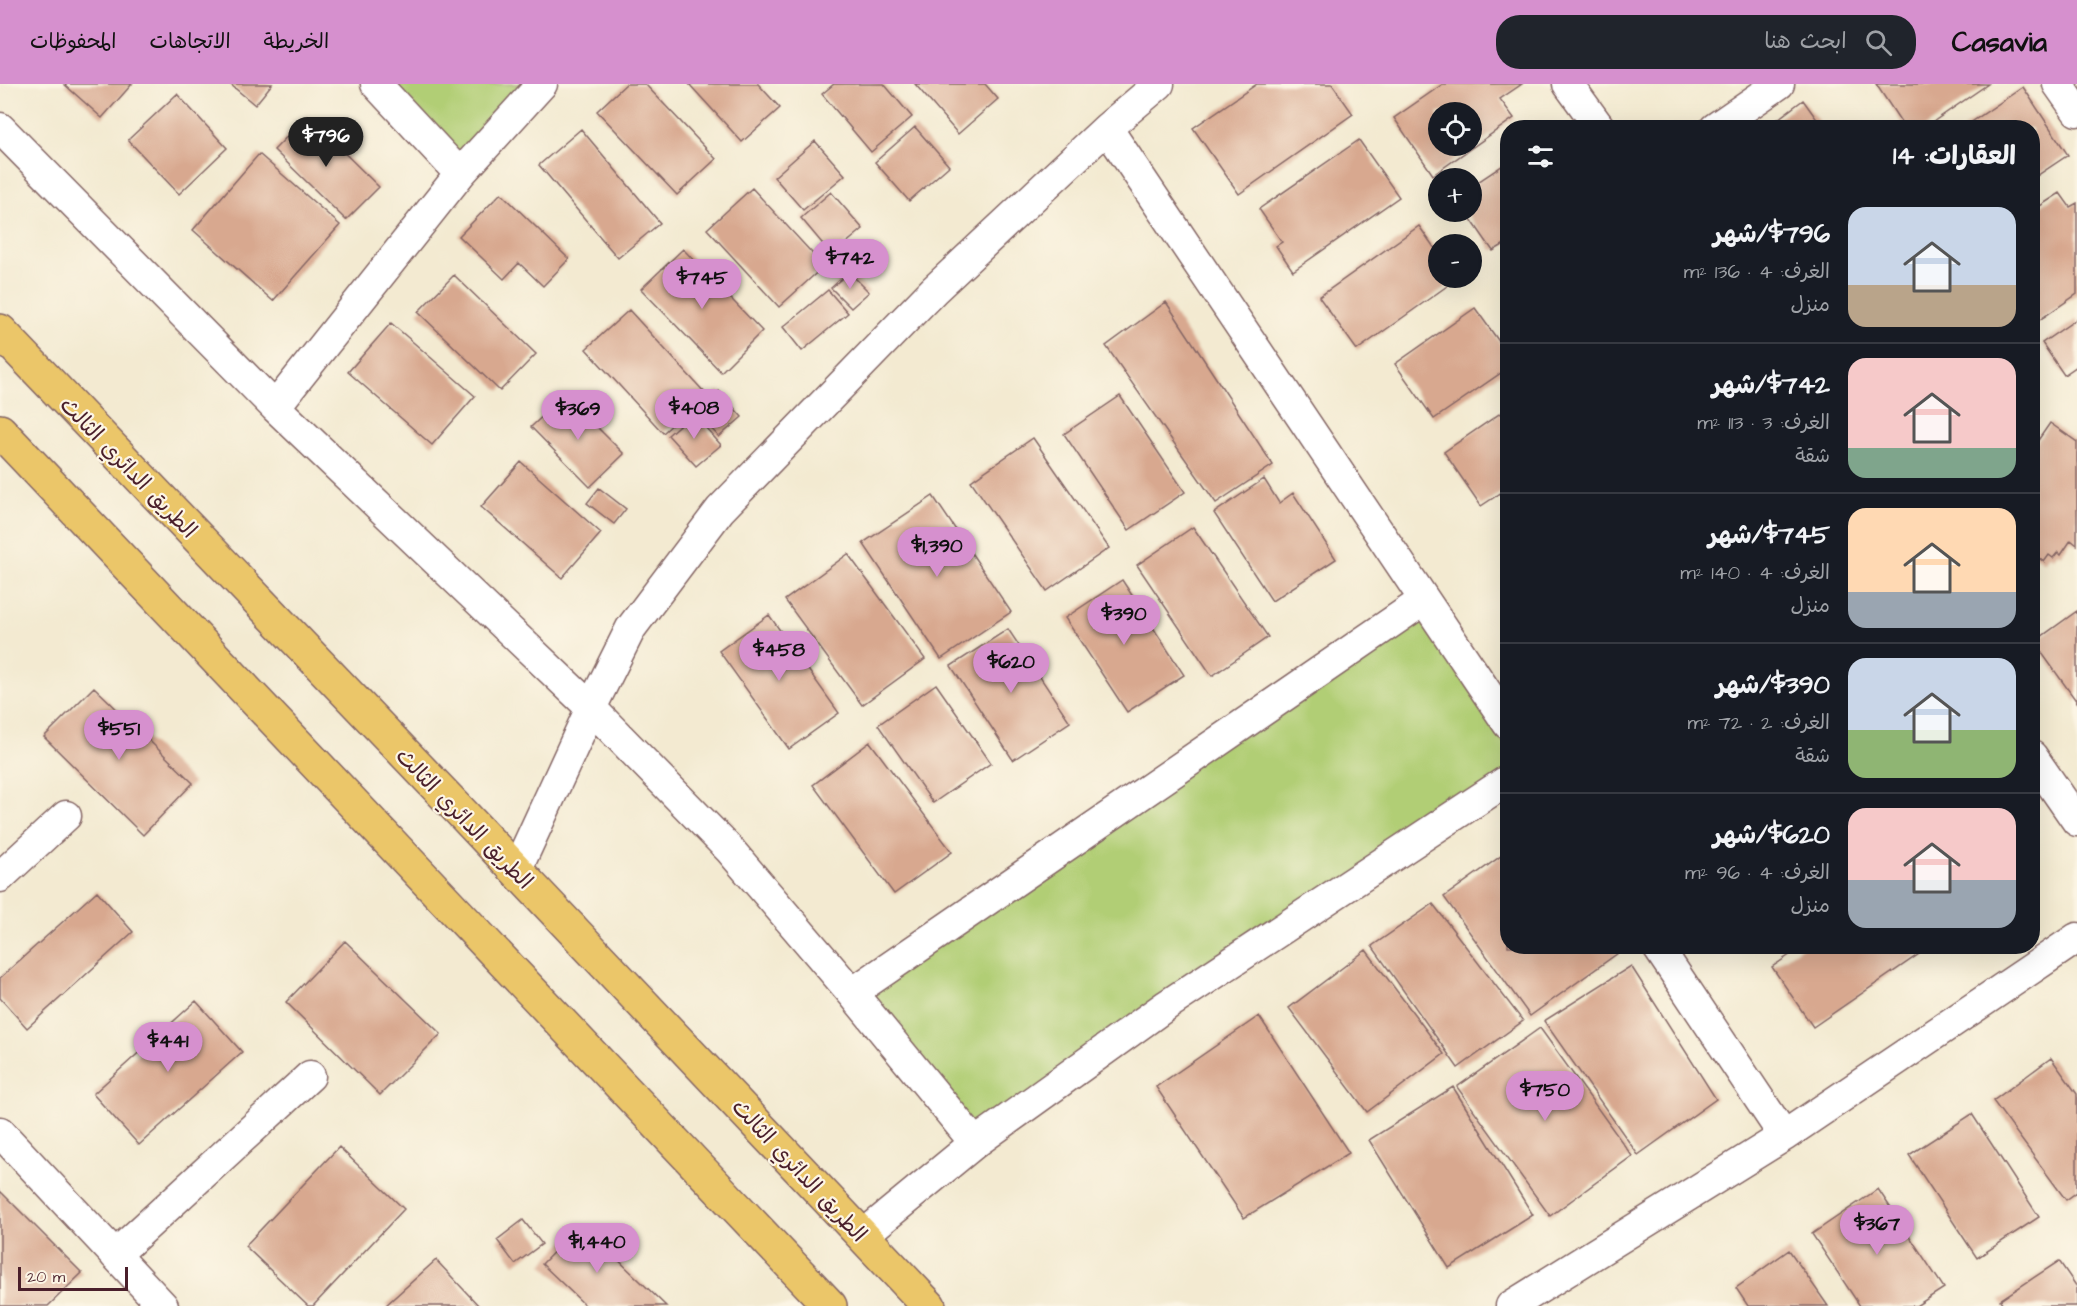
<!DOCTYPE html>
<html lang="ar">
<meta charset="utf-8">
<style>
body{margin:0;font-family:"Architects Daughter","Playpen Sans Arabic",sans-serif;background:#20242c;color:#f1f3f6;direction:rtl;height:100vh;display:flex;flex-direction:column;font-size:22px;white-space:nowrap}
*{box-sizing:border-box;margin:0}
p{font-size:20px;color:#9ea1a6}
.icon{flex:none;width:33px;height:33px;fill:none;stroke:currentColor;stroke-width:2;stroke-linecap:round;stroke-linejoin:round}
.map{position:relative;flex:1;overflow:hidden;direction:ltr}
.panel{position:absolute;left:1500px;top:36px;width:540px;height:834px;display:flex;flex-direction:column;background:#171b24;border-radius:24px;box-shadow:0 6px 24px #0002;direction:rtl}
.panel>*{flex:none}
.tools{position:absolute;left:1428px;top:18px;display:grid;gap:12px}
.tools a{display:grid;place-items:center;width:54px;height:54px;border-radius:50%;background:#171b24;box-shadow:0 6px 24px #0002;font-size:30px}
.scale{position:absolute;left:18px;bottom:15px;width:110px;box-sizing:border-box;padding-left:6px;border:3px solid #4a1f2b;border-top:0;font-size:16px;line-height:21px;white-space:nowrap;color:#4a1f2b;-webkit-text-stroke:4px #fcf5e5;paint-order:stroke}
.price{position:absolute;translate:-50% -51px;padding:0 14px;border-radius:21px;background:#d690ce;color:#111;font-size:20px;line-height:39px;filter:drop-shadow(0 2px 3px #0008)}
.price::after{content:'';position:absolute;left:50%;top:36px;width:18px;height:14px;margin-left:-9px;background:inherit;clip-path:polygon(0 0,100% 0,50% 100%)}
.price.selected{background:#222;color:#fff}
ul{padding:0;list-style:none}
li{display:flex;align-items:center;gap:18px;height:150px;padding:0 24px}
li+li{border-top:2px solid #363941}
li span{display:grid;place-items:center;flex:none;width:168px;height:120px;border-radius:18px;color:#555}
li>.icon{margin-inline-start:auto}
span .icon{width:72px;height:72px;fill:#fffc;stroke-width:1}
li b{font-size:26px}
h2{display:flex;justify-content:space-between;align-items:center;height:72px;padding:0 24px;font-size:26px}
header{display:flex;align-items:center;gap:36px;box-sizing:border-box;height:84px;padding:0 30px;background:#d690ce;color:#111}
header strong{font-size:28px}
nav{display:flex;gap:33px;margin-inline-start:auto;font-size:21px}
.search{width:420px;height:54px;background:#20242c;display:flex;align-items:center;gap:15px;box-sizing:border-box;padding:0 21px;border-radius:24px;color:#9ea1a6;font-size:22px}
.map>svg:first-child{display:block}
</style>
<header>
<strong>Casavia</strong>
<div class="search"><svg class="icon" aria-label="search" viewBox="0 0 24 24"><circle cx="10" cy="10" r="6"/><path d="M15 15l6 6"/></svg>ابحث هنا</div>
<nav><a>الخريطة</a><a>الاتجاهات</a><a>المحفوظات</a></nav>
</header>
<div class="map">
<svg width="2077" height="1222" viewBox="0 0 2077 1222">
<rect width="100%" height="100%" fill="#fcf5e5"/>
<filter id="ink" filterUnits="userSpaceOnUse"><feTurbulence type="fractalNoise" baseFrequency=".0167" numOctaves="2"/><feDisplacementMap in="SourceGraphic" scale="12" xChannelSelector="R" yChannelSelector="G"/><feConvolveMatrix kernelMatrix="1 2 1 2 8 2 1 2 1" color-interpolation-filters="sRGB"/></filter>
<filter id="wash" filterUnits="userSpaceOnUse"><feTurbulence type="fractalNoise" baseFrequency=".008" numOctaves="4" result="noise"/><feDisplacementMap in="SourceGraphic" scale="24" xChannelSelector="R" yChannelSelector="G"/><feGaussianBlur stdDeviation="1.35" result="paint"/><feColorMatrix in="noise" values="0 0 0 0 0 0 0 0 0 0 0 0 0 0 0 0 0 1.4 0 .05"/><feComposite in="paint" operator="in"/></filter>
<g filter="url(#wash)">
<rect width="100%" height="100%" fill="#f3ead1"/>
<path fill="#b1ce75" stroke="#7e7650" stroke-width="1.5" d="M377,0H542L460,87Z
M1431,513L1507,628V695L979,1055L854,907Z"/>
<g id="blocks">
<path fill="#d8a88f" fill-rule="evenodd" d="M64,0H132L102,34Z
M230,0H272L255,21Z
M626,0H645L716,75L677,111L597,27Z
M689,0H758L780,24L742,58Z
M834,0H884L912,33L871,68L822,10Z
M915,0H985L998,15L958,50Z
M1257,0H1332L1353,30L1239,110L1193,44Z
M1443,0H1522L1500,15L1514,34L1433,91L1394,34ZM1438,28H1472V62H1438Z
M1876,0H1988L1924,44H1905Z
M2023,3L2068,71L2032,95V44H1963Z
M177,10L227,64L179,110L128,56Z
M1803,16L1823,44H1766Z
M307,32L379,103L346,136L274,66Z
M915,43L949,82L909,117L875,78Z
M581,45L660,139L618,174L539,81Z
M1359,56L1399,113L1293,187L1276,162L1282,158L1259,125Z
M815,57L845,91L803,126L774,93Z
M259,70L340,141L273,217L193,146Z
M1508,78V158L1493,167L1466,128H1472V102Z
M752,104L824,182L779,223L707,145Z
M831,108L863,145L832,171L801,134Z
M501,109L569,175L543,202L519,179L504,195L459,152Z
M2060,109L2070,123L2077,119V210L2032,241V127Z
M1419,142L1438,169V194H1456L1457,195L1357,266L1319,213Z
M683,165L762,247L721,288L641,205Z
M849,188L869,208L851,224L831,204Z
M454,191L536,270L500,307L418,228Z
M828,206L848,229L802,267L783,243Z
M1166,218L1273,381L1216,419L1106,262Z
M1475,224L1508,270V284L1434,335L1395,280Z
M629,226L706,310L663,349L586,265Z
M2077,235V282L2064,291L2042,259Z
M391,239L475,312L432,361L348,288Z
M719,307L742,333L719,353L696,327Z
M565,311L624,370L590,403L531,343Z
M1120,312L1185,408L1129,446L1064,350Z
M1508,324V404L1481,422L1444,368Z
M693,329L721,361L696,382L668,351Z
M2050,339L2077,358V461L2071,456L2061,471L2058,468L2053,474L2049,471L2044,478L2032,469V365Z
M1033,354L1109,464L1047,507L971,397Z
M521,378L601,449L562,494L481,423Z
M1264,395L1279,419L1293,409L1336,475L1272,517L1214,429Z
M599,404L626,425L614,440L587,419Z
M933,412L1011,528L941,575L863,459Z
M1193,443L1268,553L1212,592L1137,481Z
M848,470L925,575L862,621L785,516Z
M1122,496L1184,591L1127,628L1065,534Z
M2077,527V618L2034,558Z
M769,531L839,629L789,665L719,567Z
M1008,545L1070,638L1013,676L951,582Z
M936,600L991,679L933,719L878,641Z
M94,603L193,699L143,751L44,653Z
M870,658L952,768L894,810L813,701Z
M1508,767V862H1613L1618,869L1530,932L1444,813Z
M97,807L133,848L27,944L0,914V894Z
M1433,820L1523,937L1458,984L1372,862Z
M345,857L441,950L380,1011L286,918Z
M1803,862H1913L1919,870L1813,943L1772,883Z
M1366,866L1444,970L1367,1028L1289,924Z
M1631,882L1716,1015L1638,1071L1544,937Z
M196,917L242,968L139,1061L93,1010Z
M1259,932L1349,1069L1244,1134L1156,1003Z
M1540,944L1632,1072L1550,1132L1457,1003Z
M2051,974L2077,1010V1108L2066,1116L1993,1017Z
M1453,1003L1533,1131L1449,1184L1369,1056Z
M1972,1030L2039,1133L1977,1174L1909,1071Z
M339,1063L404,1125L313,1222H308L245,1162Z
M1878,1105L1944,1204L1916,1222H1860L1812,1150Z
M0,1107L82,1189L48,1222H0Z
M523,1136L542,1160L515,1180L497,1156Z
M581,1140L666,1222H586L542,1180Z
M1789,1166L1828,1222H1748L1736,1204Z
M436,1176L479,1222H385Z
M2059,1177L2077,1203V1222H2004L2000,1216Z"/>
</g>
</g>
<g filter="url(#ink)">
<use href="#blocks" fill-opacity="0" stroke="#856665" stroke-width="1.5"/>
<g fill="none" stroke-linecap="round" stroke-linejoin="round">
<defs>
<path id="minor" d="M376,0L460,90
M1568,0L1600,44
M2058,0L2077,27
M0,44L275,323L591,624L730,766L852,909L975,1059
M1107,44L1508,640
M1715,44L1779,0
M275,323L460,90L542,0
M2032,672L2077,737
M516,787L591,624L631,544L720,426L934,206L1107,44L1159,0
M0,793L66,732
M1657,862L1784,1052
M852,909L1424,516
M0,1048L163,1222
M862,1152L975,1059L1167,921L1508,696
M115,1171L310,992
M1511,1222L1784,1052L2077,854"/>
<path id="trunk" d="M0,247L459,726L929,1222
M0,347L830,1222"/>
</defs>
<use href="#minor" stroke="#856665" stroke-width="33"/>
<use href="#trunk" stroke="#856665" stroke-width="36"/>
<use href="#minor" stroke="#fff" stroke-width="30"/>
<use href="#trunk" stroke="#ebc669" stroke-width="33"/>
</g>
</g>
<g text-anchor="middle" stroke-width="4.5" stroke-linejoin="round" paint-order="stroke">
<g font-size="22" fill="#4a1f2b" stroke="#fcf5e5">
<text transform="translate(129 383) rotate(46)" y="8">الطريق الدائري الثالث</text>
<text transform="translate(465 734) rotate(46)" y="8">الطريق الدائري الثالث</text>
<text transform="translate(800 1086) rotate(47)" y="8">الطريق الدائري الثالث</text>
</g>
</g>
</svg>
<div class="tools">
<a><svg class="icon" aria-label="locate" viewBox="0 0 24 24"><circle cx="12" cy="12" r="6"/><path d="M12 2v4M12 18v4M2 12h4M18 12h4"/></svg></a>
<a>+</a>
<a>−</a>
</div>
<div class="scale">20 m</div>
<b class="price selected" style="left:326px;top:84px">$796</b>
<b class="price" style="left:850px;top:206px">$742</b>
<b class="price" style="left:702px;top:226px">$745</b>
<b class="price" style="left:694px;top:356px">$408</b>
<b class="price" style="left:578px;top:357px">$369</b>
<b class="price" style="left:937px;top:494px">$1,390</b>
<b class="price" style="left:1124px;top:562px">$390</b>
<b class="price" style="left:779px;top:598px">$458</b>
<b class="price" style="left:1011px;top:610px">$620</b>
<b class="price" style="left:119px;top:677px">$551</b>
<b class="price" style="left:168px;top:989px">$441</b>
<b class="price" style="left:1545px;top:1038px">$750</b>
<b class="price" style="left:1877px;top:1172px">$367</b>
<b class="price" style="left:597px;top:1190px">$1,440</b>
<section class="panel">
<h2>العقارات: 14<svg class="icon" aria-label="filters" viewBox="0 0 24 24"><path d="M4 7h16M4 17h16"/><circle cx="9" cy="7" r="2"/><circle cx="15" cy="17" r="2"/></svg></h2>
<ul>
<li><span style="background:linear-gradient(#c9d6e8 65%,#b9a48a 0)"><svg class="icon" aria-label="home" viewBox="0 0 24 24"><path d="M3 11l9-7 9 7M6 9v11h12V9"/></svg></span><div><b>$796/شهر</b><p>الغرف: 4 · 136 m²</p><p>منزل</p></div></li>
<li><span style="background:linear-gradient(#f6c9c9 75%,#7fa58c 0)"><svg class="icon" aria-label="home" viewBox="0 0 24 24"><path d="M3 11l9-7 9 7M6 9v11h12V9"/></svg></span><div><b>$742/شهر</b><p>الغرف: 3 · 113 m²</p><p>شقة</p></div></li>
<li><span style="background:linear-gradient(#ffd9b3 70%,#9aa5b1 0)"><svg class="icon" aria-label="home" viewBox="0 0 24 24"><path d="M3 11l9-7 9 7M6 9v11h12V9"/></svg></span><div><b>$745/شهر</b><p>الغرف: 4 · 140 m²</p><p>منزل</p></div></li>
<li><span style="background:linear-gradient(#c9d6e8 60%,#8fb573 0)"><svg class="icon" aria-label="home" viewBox="0 0 24 24"><path d="M3 11l9-7 9 7M6 9v11h12V9"/></svg></span><div><b>$390/شهر</b><p>الغرف: 2 · 72 m²</p><p>شقة</p></div></li>
<li><span style="background:linear-gradient(#f6c9c9 60%,#9aa5b1 0)"><svg class="icon" aria-label="home" viewBox="0 0 24 24"><path d="M3 11l9-7 9 7M6 9v11h12V9"/></svg></span><div><b>$620/شهر</b><p>الغرف: 4 · 96 m²</p><p>منزل</p></div></li>
</ul>
</section>
</div>
